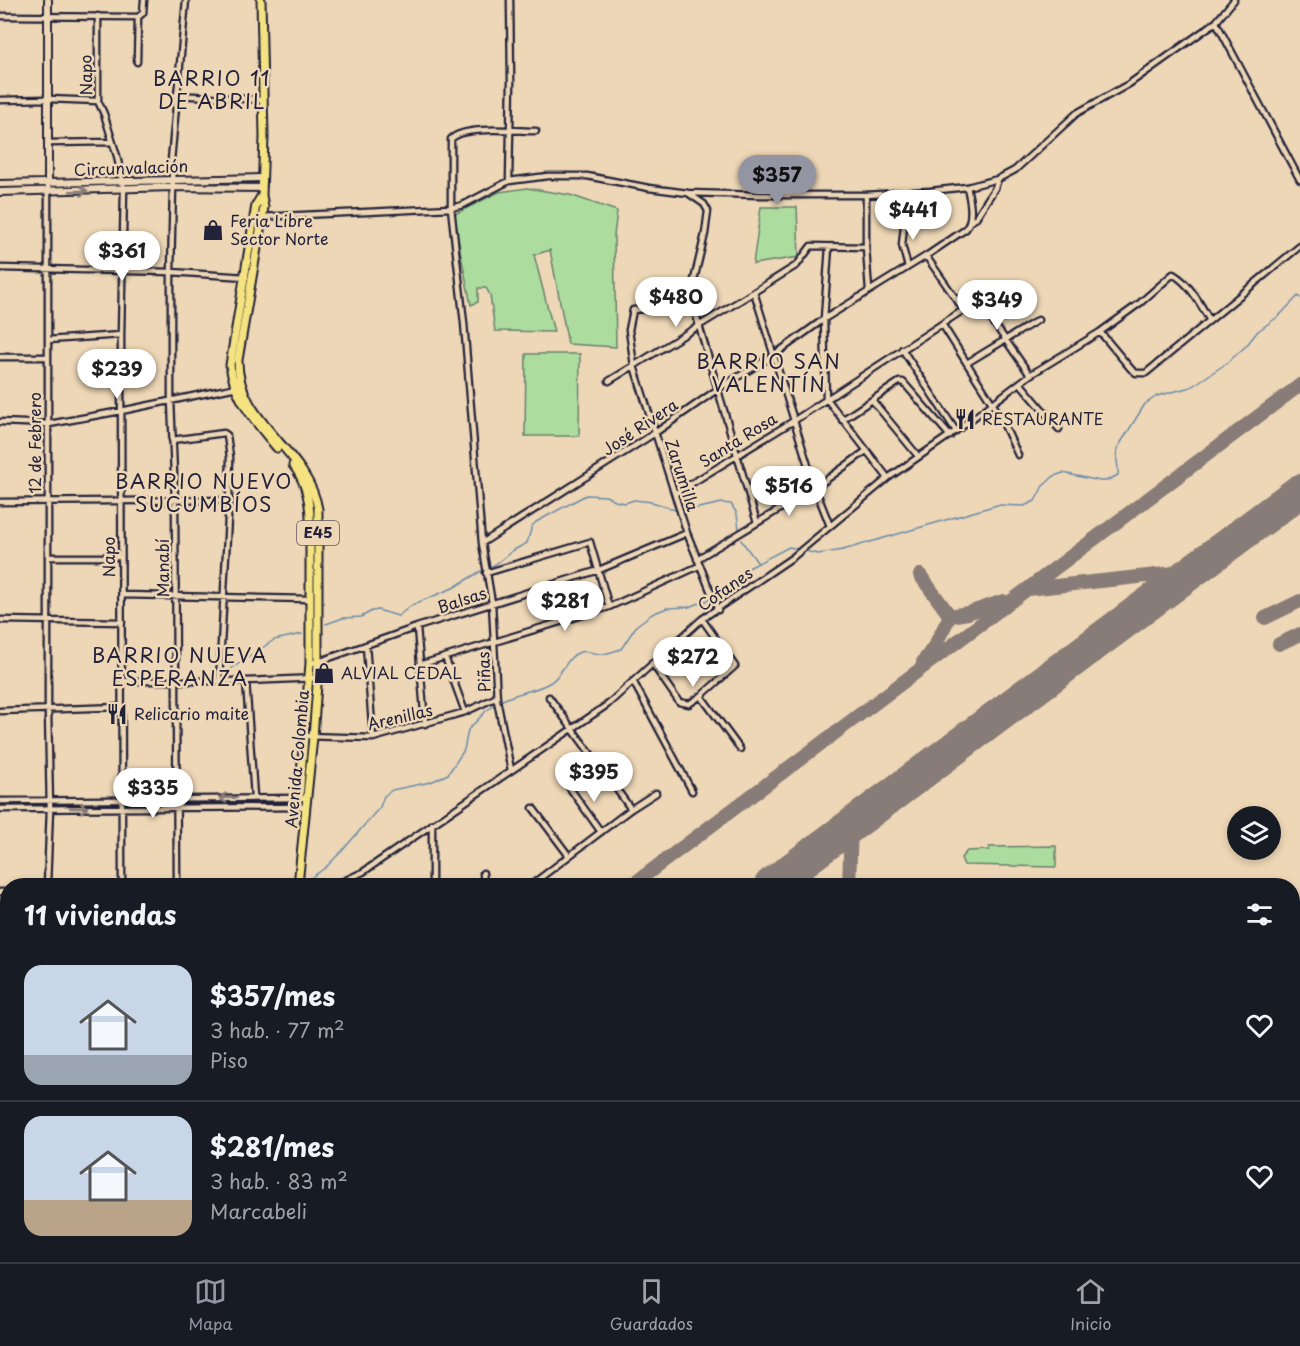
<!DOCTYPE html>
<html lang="es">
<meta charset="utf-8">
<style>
body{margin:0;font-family:"Playpen Sans",sans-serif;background:#242831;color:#f1f3f6;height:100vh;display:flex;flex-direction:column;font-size:22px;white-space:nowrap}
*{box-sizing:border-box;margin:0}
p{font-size:20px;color:#9ea1a6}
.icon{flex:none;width:33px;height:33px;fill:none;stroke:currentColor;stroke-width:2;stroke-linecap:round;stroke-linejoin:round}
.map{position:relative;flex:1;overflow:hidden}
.side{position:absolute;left:0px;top:878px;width:1300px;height:386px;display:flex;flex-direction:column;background:#171b24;border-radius:24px 24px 0 0;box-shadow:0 3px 9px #0003}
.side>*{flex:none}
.fabs{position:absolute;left:1227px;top:806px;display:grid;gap:12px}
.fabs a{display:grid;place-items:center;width:54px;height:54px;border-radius:50%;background:#171b24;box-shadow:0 3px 9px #0003;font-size:30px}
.price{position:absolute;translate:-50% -51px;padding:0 14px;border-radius:21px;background:#fff;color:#222;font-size:20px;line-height:39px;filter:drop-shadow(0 2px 3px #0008)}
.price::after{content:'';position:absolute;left:50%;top:36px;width:18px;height:14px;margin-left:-9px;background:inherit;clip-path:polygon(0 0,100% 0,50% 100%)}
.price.current{background:#9495a2;color:#111}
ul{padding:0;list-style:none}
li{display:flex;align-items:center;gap:18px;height:150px;padding:0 24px}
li+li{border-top:2px solid #363941}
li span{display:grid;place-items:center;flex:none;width:168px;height:120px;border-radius:18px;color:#555}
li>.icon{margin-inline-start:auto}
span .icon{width:72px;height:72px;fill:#fffc;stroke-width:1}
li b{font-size:26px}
h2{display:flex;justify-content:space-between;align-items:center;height:72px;padding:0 24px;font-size:26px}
.menu{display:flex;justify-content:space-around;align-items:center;height:84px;border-top:2px solid #363941;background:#171b24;font-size:16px;color:#9ea1a6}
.menu a{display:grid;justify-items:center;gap:3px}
.menu .current{color:#9495a2}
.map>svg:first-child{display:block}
</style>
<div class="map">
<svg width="1300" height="1262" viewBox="0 0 1300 1262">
<rect width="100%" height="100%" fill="#eed7b6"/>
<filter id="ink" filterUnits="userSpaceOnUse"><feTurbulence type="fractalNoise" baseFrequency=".0167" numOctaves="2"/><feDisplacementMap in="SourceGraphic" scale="12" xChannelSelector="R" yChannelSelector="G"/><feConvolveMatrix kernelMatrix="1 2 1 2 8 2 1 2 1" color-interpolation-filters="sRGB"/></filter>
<g filter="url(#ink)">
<path fill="#acdd9e" stroke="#67806c" stroke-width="1.5" d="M527,188L570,195L617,211L614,236L616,347L568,344L550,250L534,255L554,332L495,331L490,295L486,288H478V302L471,305L453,215L499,192Z
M761,207H797L799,257L753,264Z
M526,354H580L579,436H525Z
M1056,846V867L964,865L961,858L967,851L989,850V847Z"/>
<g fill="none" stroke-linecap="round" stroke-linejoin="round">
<path stroke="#698cac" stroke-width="1.5" d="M685,511L722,503L731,504L737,514L739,529
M741,540L757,562
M489,567L496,564L512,551L527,543L532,526L536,522L586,495L606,496L615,501L625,503L634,500L652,502L675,510
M715,598L723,597L743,571L789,547L818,554L843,550L997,505L1024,506L1035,501L1043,486L1054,476L1063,473L1100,481H1106L1118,475C1119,466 1115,458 1117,449L1145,404L1157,396L1191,387L1227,363L1246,346L1258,331L1279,316L1298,296L1300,298
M326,624L343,618L361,617L372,611L378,610L398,616L412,605L453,588L481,571
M231,669L274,640L302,634
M499,702C515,692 535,692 551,682C563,674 567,656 580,652C588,650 595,655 603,654C609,653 615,651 621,649L637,625L652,614L667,608L689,607L711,599
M302,884L325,868L342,851L380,807L384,796L392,790L431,782L448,774L464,750L468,730L486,711L495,705
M0,1009L8,1005"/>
<path stroke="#887c78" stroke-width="14" d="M920,575L950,616
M1028,589L1193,571
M1265,618L1300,601
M1279,644L1300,634
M923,662L935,645L950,616L968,613L1003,601
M632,885L1300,385
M849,885L851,826"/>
<path stroke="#887c78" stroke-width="34" d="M771,885L1300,491"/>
<defs>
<path id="street" d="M0,16L138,17
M98,16V101L104,114L117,156L124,190L121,335L122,885
M1216,22L1300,180
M137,62L138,17L143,13L144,0
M176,95L263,100
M0,100L48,99L98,101
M49,143L112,142
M509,181L511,82L510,0
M688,193L704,204L708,211L705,234L694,280L693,305L757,523
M866,195V247L869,291
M905,216L902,245L908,267
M260,217L451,208L463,205L509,181L548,176H587L649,188L688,193L760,195H866L930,191L967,187L998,179L1015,170L1077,113L1129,84L1216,22L1234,0
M970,222L975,219L995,188L998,179
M829,247L824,319L826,398L888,478
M926,256L963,309
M0,268L171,272L246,277
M693,305L633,310L629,330L634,366L687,533L718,610
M942,324L999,414L1018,455
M1100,332L1131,369L1136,373H1146L1300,246
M48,340L121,335
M902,349L956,431
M0,357H48
M967,363L1038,320
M609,381L754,292
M1020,383L1059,429
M872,400L918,456
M842,420L899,382H903L950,436
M0,422L49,424L121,411L237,387
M172,440L224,433L227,435L230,457L229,500L219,681
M676,493L795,420L971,305H980L984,309L1030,375
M0,502L229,500
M830,526L815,488L754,292L797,265L811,246L866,247
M482,543L655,433L718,389L774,355L824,319L926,256L966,229C974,217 970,200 967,187
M50,557H121
M697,559L815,488L866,451
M486,573L590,542L609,607
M122,595L310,599
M702,619L735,666L701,696L740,749
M0,620L122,622
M417,627L425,724
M366,645L373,738
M445,657L465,712
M310,663L318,662L417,627L599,570L687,533
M652,663L679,702L689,704L701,696
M419,665L609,607L699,566
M122,681H246L317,678
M246,681L254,797
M633,681L692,791
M549,697L631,809
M0,711L121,707
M304,736L373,738L465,712L497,697
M511,770L497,700L492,603L482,543L464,323L451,208V139C464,125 516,131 536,131
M569,787L601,832
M0,801L302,798
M533,808L569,856
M0,809L306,807
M483,873L484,885
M47,885L50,809L48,711V183
M177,885L175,500L171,400V272L173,187L171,160L186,0
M335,885L363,872L607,705L702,619L793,557L888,478L956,431L1030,375L1100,332L1140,303L1173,274C1190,284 1199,302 1209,319
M432,885V824
M531,885L631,809L656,793
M0,892H8
M0,967H8
M0,1071H8
M0,1124L8,1123
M0,1189H8
M0,1243H8
M182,1256V1262
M357,1256L369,1262
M86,1262V1256
M953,1262L954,1256"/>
<path id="secondary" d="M48,0V183
M0,184L263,178
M0,192L173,187L262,188"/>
<path id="primary" d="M261,0L264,137L262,195L264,207L238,360C237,423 308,450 318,509V672L313,737L298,885
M262,195L256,205L230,365C234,398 256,423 277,448
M293,465C305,480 309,497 310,516V663L299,798
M316,1256L321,1262"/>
</defs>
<use href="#street" stroke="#22223b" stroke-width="9"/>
<use href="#secondary" stroke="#22223b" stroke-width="10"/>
<use href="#primary" stroke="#22223b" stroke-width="11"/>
<use href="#street" stroke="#eed7b6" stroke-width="4.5"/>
<use href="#secondary" stroke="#eed7b6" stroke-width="6"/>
<use href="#primary" stroke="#f5e381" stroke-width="7"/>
</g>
<defs><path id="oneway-shaft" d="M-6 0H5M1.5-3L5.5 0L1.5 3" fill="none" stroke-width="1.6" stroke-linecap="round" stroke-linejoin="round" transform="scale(1.5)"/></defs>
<g stroke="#887c78">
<use href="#oneway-shaft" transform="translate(79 191) rotate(-2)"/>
<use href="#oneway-shaft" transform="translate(228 798) rotate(179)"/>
<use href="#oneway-shaft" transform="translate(79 808)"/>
</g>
</g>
<defs>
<symbol id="shop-bare" viewBox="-9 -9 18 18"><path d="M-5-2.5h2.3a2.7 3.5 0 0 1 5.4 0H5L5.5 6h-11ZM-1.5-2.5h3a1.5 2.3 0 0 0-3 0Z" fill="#22223b" stroke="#eed7b6" stroke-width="2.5" paint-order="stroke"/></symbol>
<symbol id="restaurant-bare" viewBox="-9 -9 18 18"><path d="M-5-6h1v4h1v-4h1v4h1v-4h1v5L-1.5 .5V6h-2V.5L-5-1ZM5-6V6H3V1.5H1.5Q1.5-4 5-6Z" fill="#22223b" stroke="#eed7b6" stroke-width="2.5" paint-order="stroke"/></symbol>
</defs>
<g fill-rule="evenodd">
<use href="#shop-bare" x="198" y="215" width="30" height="30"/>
<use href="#restaurant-bare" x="950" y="404" width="30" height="30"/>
<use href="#shop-bare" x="309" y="658" width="30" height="30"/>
<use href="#restaurant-bare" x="102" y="699" width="30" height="30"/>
</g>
<g text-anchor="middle" stroke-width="5" stroke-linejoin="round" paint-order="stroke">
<rect fill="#eed7b6" stroke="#5f5860" stroke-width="1.5" x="297" y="521" width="42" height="24" rx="4.5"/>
<g font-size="15" font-weight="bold" fill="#22223b">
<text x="318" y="538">E45</text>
</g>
<g font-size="16" fill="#22223b" stroke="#eed7b6">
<text transform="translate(86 75) rotate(-91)" y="6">Napo</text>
<text transform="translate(131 168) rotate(-2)" y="6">Circunvalación</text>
<text transform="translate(640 427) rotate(-34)" y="6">José Rivera</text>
<text transform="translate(738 440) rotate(-32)" y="6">Santa Rosa</text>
<text transform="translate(35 443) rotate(-90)" y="6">12 de Febrero</text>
<text transform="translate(682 475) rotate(72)" y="6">Zarumilla</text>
<text transform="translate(109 557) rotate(-90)" y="6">Napo</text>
<text transform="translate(163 568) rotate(-90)" y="6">Manabí</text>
<text transform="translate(725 589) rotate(-35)" y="6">Cofanes</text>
<text transform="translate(462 600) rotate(-18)" y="6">Balsas</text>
<text transform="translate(484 672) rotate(-92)" y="6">Piñas</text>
<text transform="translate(400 717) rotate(-13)" y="6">Arenillas</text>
<text transform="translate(297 759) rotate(-85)" y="6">Avenida Colombia</text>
</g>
<g font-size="16" fill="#22223b" stroke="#eed7b6" text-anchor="start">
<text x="230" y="227">Feria Libre<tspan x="230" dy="18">Sector Norte</tspan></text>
<text x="982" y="425">RESTAURANTE</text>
<text x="341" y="679">ALVIAL CEDAL</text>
<text x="134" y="720">Relicario maite</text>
</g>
<g font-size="20" letter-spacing="1.5" fill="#22223b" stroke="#eed7b6">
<text x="212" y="86">BARRIO 11<tspan x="212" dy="23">DE ABRIL</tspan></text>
<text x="769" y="369">BARRIO SAN<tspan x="769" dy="23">VALENTÍN</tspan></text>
<text x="204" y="489">BARRIO NUEVO<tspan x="204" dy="23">SUCUMBÍOS</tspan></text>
<text x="180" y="663">BARRIO NUEVA<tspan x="180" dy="23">ESPERANZA</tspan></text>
</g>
</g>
</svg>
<div class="fabs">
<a><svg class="icon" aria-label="layers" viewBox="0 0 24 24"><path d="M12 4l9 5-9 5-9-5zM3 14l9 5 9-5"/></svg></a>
</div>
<b class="price current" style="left:777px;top:206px">$357</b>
<b class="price" style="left:913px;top:241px">$441</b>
<b class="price" style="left:122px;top:282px">$361</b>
<b class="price" style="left:676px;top:328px">$480</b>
<b class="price" style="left:997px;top:331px">$349</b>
<b class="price" style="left:117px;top:400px">$239</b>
<b class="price" style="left:789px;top:517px">$516</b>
<b class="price" style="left:565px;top:632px">$281</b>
<b class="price" style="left:693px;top:688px">$272</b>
<b class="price" style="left:594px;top:803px">$395</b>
<b class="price" style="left:153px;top:819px">$335</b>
<section class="side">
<h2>11 viviendas<svg class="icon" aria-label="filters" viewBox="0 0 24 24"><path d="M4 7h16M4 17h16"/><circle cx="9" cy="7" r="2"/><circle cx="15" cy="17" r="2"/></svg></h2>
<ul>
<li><span style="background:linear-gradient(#c9d6e8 75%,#9aa5b1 0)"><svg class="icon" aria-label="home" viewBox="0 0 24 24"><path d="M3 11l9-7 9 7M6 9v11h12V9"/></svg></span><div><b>$357/mes</b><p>3 hab. · 77 m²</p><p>Piso</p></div><svg class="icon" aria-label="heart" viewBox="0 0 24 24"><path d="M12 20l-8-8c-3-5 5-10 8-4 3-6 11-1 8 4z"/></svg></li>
<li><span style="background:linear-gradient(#c9d6e8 70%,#b9a48a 0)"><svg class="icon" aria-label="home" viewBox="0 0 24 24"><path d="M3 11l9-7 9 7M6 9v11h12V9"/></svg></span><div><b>$281/mes</b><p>3 hab. · 83 m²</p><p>Marcabeli</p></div><svg class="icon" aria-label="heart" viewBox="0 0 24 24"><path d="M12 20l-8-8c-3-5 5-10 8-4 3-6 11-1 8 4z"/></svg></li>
</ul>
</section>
</div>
<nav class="menu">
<a class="current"><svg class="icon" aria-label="map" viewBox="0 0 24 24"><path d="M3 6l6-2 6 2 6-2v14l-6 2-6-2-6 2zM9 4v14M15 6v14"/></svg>Mapa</a>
<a><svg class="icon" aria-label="saved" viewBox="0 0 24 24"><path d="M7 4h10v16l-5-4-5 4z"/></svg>Guardados</a>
<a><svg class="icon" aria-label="home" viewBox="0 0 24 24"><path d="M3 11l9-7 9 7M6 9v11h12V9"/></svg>Inicio</a>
</nav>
